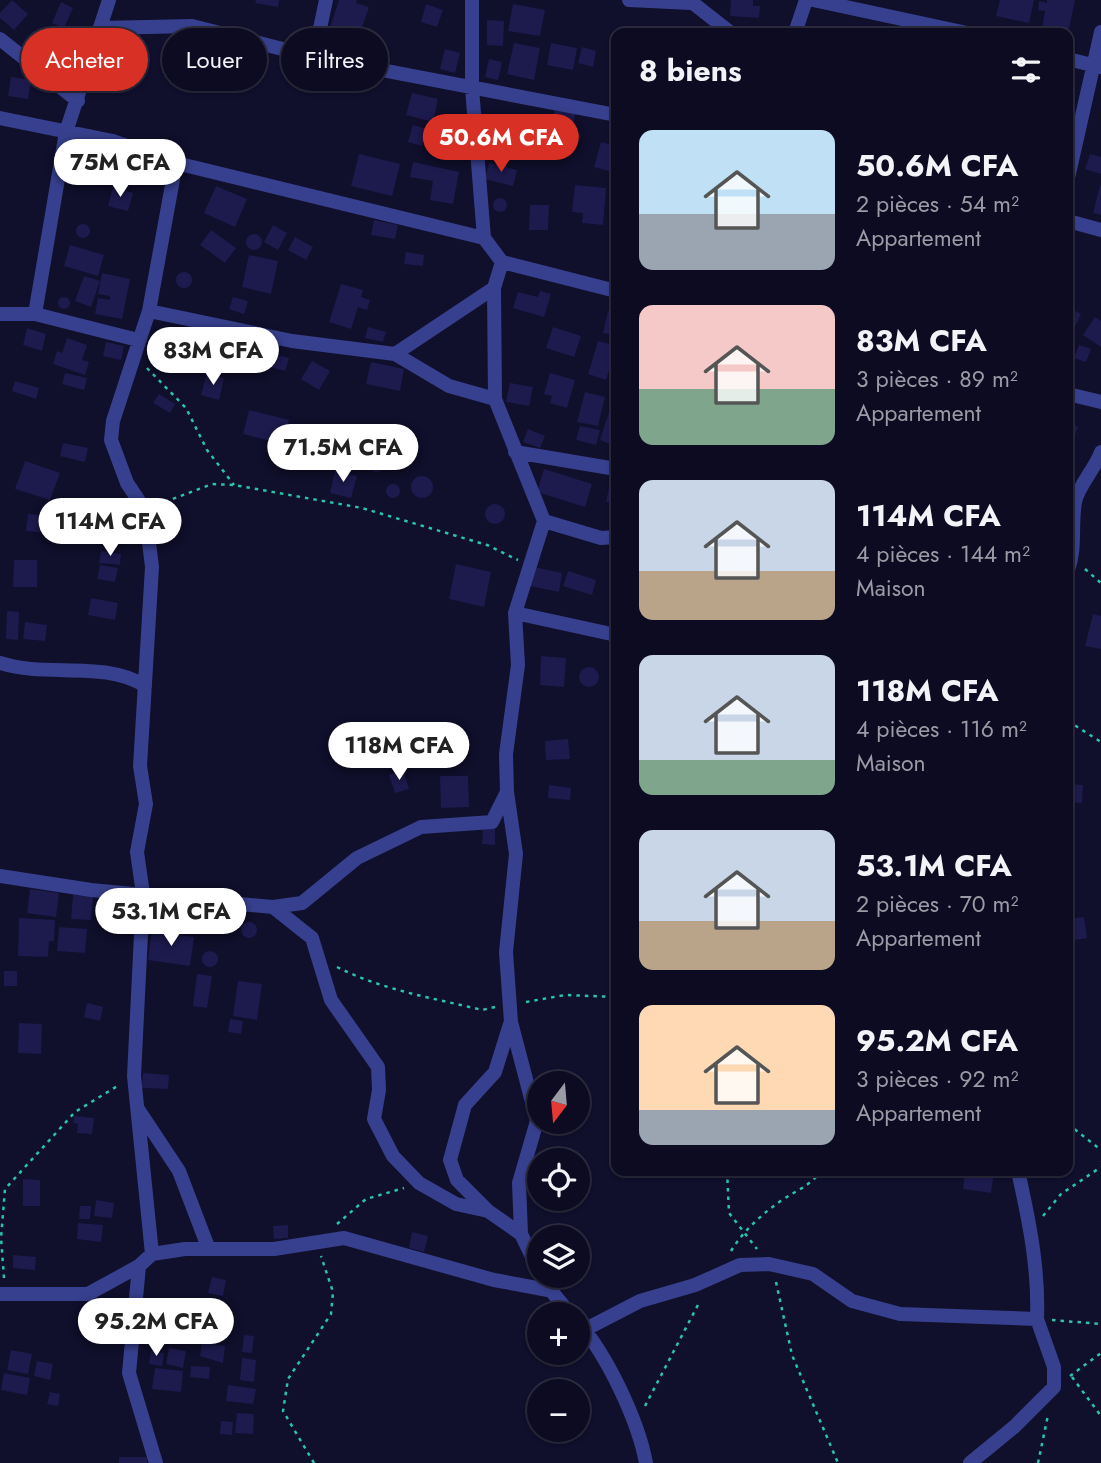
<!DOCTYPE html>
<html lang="fr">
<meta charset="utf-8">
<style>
body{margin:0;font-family:Jost,sans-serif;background:#15142a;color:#f1f3f6;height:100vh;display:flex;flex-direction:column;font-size:26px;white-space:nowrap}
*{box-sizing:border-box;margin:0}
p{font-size:23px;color:#9a9ba5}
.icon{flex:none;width:38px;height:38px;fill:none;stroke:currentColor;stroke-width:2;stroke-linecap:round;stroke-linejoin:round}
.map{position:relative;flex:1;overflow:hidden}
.drawer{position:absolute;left:611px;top:28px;width:462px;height:1148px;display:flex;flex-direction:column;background:#0c0b21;border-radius:14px;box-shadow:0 2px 5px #0004,0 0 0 2px #2c2b3f}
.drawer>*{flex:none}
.hud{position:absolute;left:21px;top:28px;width:485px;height:63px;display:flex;gap:14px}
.needle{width:46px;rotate:196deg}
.tools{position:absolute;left:527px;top:1071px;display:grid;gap:14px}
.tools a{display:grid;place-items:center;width:63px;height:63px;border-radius:50%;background:#0c0b21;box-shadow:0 2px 5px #0004,0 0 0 2px #2c2b3f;font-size:35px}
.price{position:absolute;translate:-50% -60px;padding:0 16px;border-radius:24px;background:#fff;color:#222;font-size:23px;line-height:46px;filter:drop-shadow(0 2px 4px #0008)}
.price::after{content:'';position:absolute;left:50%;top:42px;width:21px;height:16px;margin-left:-10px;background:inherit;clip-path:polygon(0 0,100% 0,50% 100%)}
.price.on{background:#d93025;color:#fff}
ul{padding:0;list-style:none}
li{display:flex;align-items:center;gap:21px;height:175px;padding:0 28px}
li span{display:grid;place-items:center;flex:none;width:196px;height:140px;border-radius:14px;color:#555}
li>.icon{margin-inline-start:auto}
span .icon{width:84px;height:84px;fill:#fffc;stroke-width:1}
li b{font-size:30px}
h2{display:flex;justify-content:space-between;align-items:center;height:84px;padding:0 28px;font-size:30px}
.pill{padding:0 24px;border-radius:32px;background:#0c0b21;box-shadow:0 2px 5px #0004,0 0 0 2px #2c2b3f;font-size:24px;line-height:63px}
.pill.on{background:#d93025;color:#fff}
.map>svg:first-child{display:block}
</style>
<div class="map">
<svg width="1101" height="1463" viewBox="0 0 1101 1463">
<rect width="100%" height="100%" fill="#100f2c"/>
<path fill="#1d1a4e" d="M12,0L28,14L14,30L0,18V13Z
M256,0H279L278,7L255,3Z
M339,0H357L356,3L369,7L359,36L330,27Z
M731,0H753V6H760L759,18L730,16Z
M1000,0H1034L1029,23L996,16Z
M1047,0H1075L1068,33L1042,28L1045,11L1038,10L1039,1L1047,3Z
M61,2L73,8L64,28L52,23Z
M426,4L443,10L437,27L421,22Z
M513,4L545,10L540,36L508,31Z
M487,20L504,21L503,46L487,45Z
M514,43L540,48L534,80L507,74Z
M551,43L577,48L573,70L547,65Z
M582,47L596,51L593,67L578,63Z
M445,49L460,53L455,73L440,69Z
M489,59L502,62L498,80L485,77Z
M11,77L31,80L28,99L8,96Z
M412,93L438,99L433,122L406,115Z
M555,108L576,112L572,128H578L575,140L560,136L558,142L549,140Z
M413,125L427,129L422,146L408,142Z
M601,142L616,146V173L594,167Z
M359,154L400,164L392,196L351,186Z
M1090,154L1101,157V174L1085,169Z
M99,160L116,167L111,179L93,172Z
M413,162L459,172L453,204L430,200L433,181L410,177Z
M489,163L517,170L513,186L485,179Z
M575,185L606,188L603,225L582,223L583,213L572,212Z
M216,186L247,199L235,227L204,213Z
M1100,186H1101V215L1093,213Z
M113,187L133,193L128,211L108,206Z
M493 205a7 7 0 1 1 14 0a7 7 0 1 1-14 0Z
M530,205H549L548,230H529Z
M374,220L398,225L395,239L371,235Z
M76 231a7 7 0 1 1 14 0a7 7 0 1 1-14 0Z
M273,225L287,233L278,250L264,242Z
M211,230L236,248L225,263L200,245Z
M246 242a8 8 0 1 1 16 0a8 8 0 1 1-16 0Z
M295,237L313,247L306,260L288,250Z
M70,245L104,255L98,276L64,266Z
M406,252L424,255L423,266L404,264Z
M249,255L278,261L271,294L242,287Z
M176 280a8 8 0 1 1 16 0a8 8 0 1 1-16 0Z
M102,273L130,279L122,319L95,314L98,298L110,300V296L98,294Z
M84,276L100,281L91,307L75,301Z
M341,284L363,290L361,297L370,300L367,310L358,307L351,329L329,322Z
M540,291L551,294L544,317L513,308L518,292L538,297Z
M58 303a6 6 0 1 1 12 0a6 6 0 1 1-12 0Z
M233,297L248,301L244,314L229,309Z
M1068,307L1081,314L1074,329L1068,326Z
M608,311L616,313V336L603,333Z
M1095,317L1101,321V347L1083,335Z
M368,327L386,332L383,342L365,338Z
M553,327L581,336L574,357L546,348Z
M27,328L46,334L42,351L23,345Z
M181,335L211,339L203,366L175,358Z
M67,338L87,345L82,360L89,362L85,375L53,364L57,351L62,353Z
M598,341L616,346V362L612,361L606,380L588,374Z
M106,342L124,346L121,360L103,356Z
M1079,345L1091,349L1086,362L1074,358Z
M270,353L289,358L285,371L266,366Z
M312,361L330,371L319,390L301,379Z
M371,362L404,369L400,391L366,384Z
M65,373L87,378L84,390L62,384Z
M207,373L224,378L219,400L201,395Z
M550,373L575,380L567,408L550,403L552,396L544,394Z
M15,381L39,388L36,399L12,391Z
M510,383L533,387L529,406L506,402Z
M585,392L605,397L598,426L577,422Z
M159,394L175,404L170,413L153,403Z
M249,410L289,420L283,444L243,434Z
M609,412L616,414V446L600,440Z
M1068,422L1078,427L1068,454Z
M580,426L600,430L596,445L576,440Z
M528,429L545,436L540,448L523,442Z
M359,436H375V447H359Z
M63,443L88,448L85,462L60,456Z
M370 465a7 7 0 1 1 14 0a7 7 0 1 1-14 0Z
M25,461L60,473L50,500L15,489Z
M544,469L592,484L585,507L537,492Z
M335,471L357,476L351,498L330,493Z
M612,473L616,474V504L606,502Z
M411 487a11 11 0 1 1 22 0a11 11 0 1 1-22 0Z
M386 491a7 7 0 1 1 14 0a7 7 0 1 1-14 0Z
M485 514a10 10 0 1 1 20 0a10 10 0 1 1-20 0Z
M28,514L52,516L51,533L26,531Z
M101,551L121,554L120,565L99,563Z
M14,560H37V587H13Z
M456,564L491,572L484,607L449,599Z
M100,565L118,568L115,582L97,579Z
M534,567L562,573L559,592L530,586Z
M568,571L596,580L592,595L563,586Z
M91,598L118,603L115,620L88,615Z
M7,611L19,612L18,640L6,639Z
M1093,614L1101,616V649L1085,646Z
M25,622L47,625L45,641L23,639Z
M541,656L566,658L564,687L540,685Z
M579 677a10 10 0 1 1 20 0a10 10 0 1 1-20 0Z
M568,739L570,759L546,760L545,741Z
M403,770L409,789L395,793L389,775Z
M440,776H468L469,807L441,808Z
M1068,784L1083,785L1082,803L1068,802Z
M549,785L571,788L570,800L548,798Z
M483,828L495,829V845L482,844Z
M30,889L59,893L56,917L27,913Z
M73,895L93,897L91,920L71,919Z
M214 922a7 7 0 1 1 14 0a7 7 0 1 1-14 0Z
M1084,917L1087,938L1068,941V919Z
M19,918L55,920L54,941H49L48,957L18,956Z
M241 930a8 8 0 1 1 16 0a8 8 0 1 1-16 0Z
M59,927L87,929L85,953L57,951Z
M152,931L194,937L190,966L148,960Z
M202 959a8 8 0 1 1 16 0a8 8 0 1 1-16 0Z
M4,971H17V986H4Z
M197,974L212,976L207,1008L193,1006Z
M238,981L262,984L257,1020L233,1016Z
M87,1003L103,1007L100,1021L84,1017Z
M230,1019L243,1021L241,1034L228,1032Z
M19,1023L42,1024L41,1054L18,1053Z
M143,1073L169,1075L168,1089L142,1088Z
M74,1116L94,1118L92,1134L77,1133L78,1124L73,1123Z
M965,1171H994L991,1193L963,1189Z
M23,1179L40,1180V1206H23Z
M96,1200L114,1203L112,1218L94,1216Z
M80,1206H91L90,1219H79Z
M78,1223L103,1225L101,1242L77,1239Z
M288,1225V1238L274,1239L273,1226Z
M412,1232L428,1236L424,1252L409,1248Z
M13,1255L36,1257L35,1270L13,1268Z
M212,1277L226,1280L223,1296L208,1293Z
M151,1314L169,1318L165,1335L147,1331Z
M174,1319L193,1323L189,1339L170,1335Z
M244,1335L254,1336L252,1353L242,1352Z
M202,1343L225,1346L223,1363L200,1356Z
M169,1348L186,1351L183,1368L166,1364Z
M11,1350L32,1354L28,1374L7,1370Z
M151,1351L164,1353L162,1366L149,1364Z
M242,1358L256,1360L254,1382L240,1380Z
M37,1361L53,1364L50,1380L34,1376Z
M191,1366L210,1367L209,1379L190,1377Z
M155,1368L183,1371L181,1392L152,1389Z
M4,1373L30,1378L27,1395L1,1390Z
M228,1385L256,1389L253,1404L226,1401Z
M50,1392L60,1394L58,1406L47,1404Z
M237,1413L254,1414L253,1434L235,1433Z
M221,1421L233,1422L232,1435L220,1434Z
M119,1457H147V1463H119Z"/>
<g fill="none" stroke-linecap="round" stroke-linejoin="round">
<path stroke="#28c5a6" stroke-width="2.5" stroke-dasharray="3.5 5" stroke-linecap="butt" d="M147,368L186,408L207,450L234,485
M157,505L212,484L234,485L362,508L487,545L518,560
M1085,569L1101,583
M1068,721L1101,742
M337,967C382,990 433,998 482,1010L495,1007
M526,1002L565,995L616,997
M1068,1124L1101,1150
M727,1171L729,1213L757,1249
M1043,1216L1061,1194L1101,1167
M337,1224L366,1199L404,1188
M731,1251C744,1230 762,1214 782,1200C797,1190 810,1186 821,1171
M4,1278L1,1238L5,1189L75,1112L119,1085
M776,1282L792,1355L838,1463
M1052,1320L1101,1324
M1070,1376L1101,1353
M1072,1377L1101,1416
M645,1406L700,1301
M314,1463L283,1411L288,1379L331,1314L333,1292L321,1256
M1038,1463L1048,1415"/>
<path stroke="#37408e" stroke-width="14" d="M472,0V88L484,238L502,262L616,291
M629,0L691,3
M689,0L731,33
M813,0L967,33
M100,28L192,26L314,57L616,115
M795,33L806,0
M0,39L78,101
M314,57L326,0
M1068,59L1100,67
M0,118L113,141L176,163L484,238
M1068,178L1101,32
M1068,221L1101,230
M502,262L494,288L495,399L544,521L601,538L616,537
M149,311L292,341L395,354L449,386L495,399
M0,314H35L66,132L109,0
M35,314L138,340
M395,354L494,288
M1068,394L1101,402
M515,452L616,469
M1068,570C1076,548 1071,525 1075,502C1078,486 1095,469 1101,452
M515,613L616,635
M0,663C46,678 105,660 145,686
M507,792L516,854L506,952L511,1022L537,1121L519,1183L521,1234
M0,876L91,890L273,907L312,938L331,1000L378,1067L379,1090L374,1119L393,1156L419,1183L456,1204L488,1211L521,1234L539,1271
M273,907L302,903L357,858L421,827L492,822L507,792L506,754L518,665L515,613L544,521
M138,1109L179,1171L208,1247
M488,1211L457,1180L450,1160L465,1105L495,1072L510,1024
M152,1254L134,1076L143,894L137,852L146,804L140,766L152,567L145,510L127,483L111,440L113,421L149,311L176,163
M139,1266L129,1373L156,1463
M545,1283L570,1314
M0,1294H88L139,1266L152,1254L185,1249H274L344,1238L494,1280L548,1290
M578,1322C607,1355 638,1420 646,1463
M584,1330L640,1301L695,1285L740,1265L769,1264L813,1274L852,1301L900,1314L1037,1319C1039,1269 1029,1220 1018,1171
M970,1463L1014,1427L1054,1387V1367L1037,1319"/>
</g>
</svg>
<div class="tools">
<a><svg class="needle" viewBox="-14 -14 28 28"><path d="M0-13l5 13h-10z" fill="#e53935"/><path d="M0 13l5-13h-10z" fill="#9a9ba5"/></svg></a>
<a><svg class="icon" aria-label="locate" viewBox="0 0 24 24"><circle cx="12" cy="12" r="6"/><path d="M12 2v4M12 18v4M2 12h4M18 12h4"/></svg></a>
<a><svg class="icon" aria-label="layers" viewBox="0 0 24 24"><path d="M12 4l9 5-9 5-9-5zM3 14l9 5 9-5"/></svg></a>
<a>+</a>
<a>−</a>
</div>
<b class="price on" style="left:501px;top:174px">50.6M CFA</b>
<b class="price" style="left:120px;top:199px">75M CFA</b>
<b class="price" style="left:213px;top:387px">83M CFA</b>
<b class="price" style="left:343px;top:484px">71.5M CFA</b>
<b class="price" style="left:110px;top:558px">114M CFA</b>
<b class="price" style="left:399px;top:782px">118M CFA</b>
<b class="price" style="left:171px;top:948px">53.1M CFA</b>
<b class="price" style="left:156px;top:1358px">95.2M CFA</b>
<div class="hud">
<a class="pill on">Acheter</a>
<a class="pill">Louer</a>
<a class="pill">Filtres</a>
</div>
<section class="drawer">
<h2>8 biens<svg class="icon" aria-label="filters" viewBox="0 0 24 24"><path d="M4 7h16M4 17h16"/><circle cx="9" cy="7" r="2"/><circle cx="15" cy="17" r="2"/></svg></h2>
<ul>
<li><span style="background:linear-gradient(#bfe0f5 60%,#9aa5b1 0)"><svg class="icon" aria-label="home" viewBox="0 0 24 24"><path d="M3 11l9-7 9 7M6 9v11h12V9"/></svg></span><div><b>50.6M CFA</b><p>2 pièces · 54 m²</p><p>Appartement</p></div></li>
<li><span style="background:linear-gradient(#f6c9c9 60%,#7fa58c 0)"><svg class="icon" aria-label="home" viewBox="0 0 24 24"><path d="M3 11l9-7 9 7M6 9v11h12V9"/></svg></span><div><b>83M CFA</b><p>3 pièces · 89 m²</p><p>Appartement</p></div></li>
<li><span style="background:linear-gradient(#c9d6e8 65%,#b9a48a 0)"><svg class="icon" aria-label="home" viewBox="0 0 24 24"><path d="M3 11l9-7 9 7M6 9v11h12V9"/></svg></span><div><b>114M CFA</b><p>4 pièces · 144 m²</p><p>Maison</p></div></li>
<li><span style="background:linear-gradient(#c9d6e8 75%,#7fa58c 0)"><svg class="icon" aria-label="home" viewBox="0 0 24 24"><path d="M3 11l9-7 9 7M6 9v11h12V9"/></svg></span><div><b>118M CFA</b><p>4 pièces · 116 m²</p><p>Maison</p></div></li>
<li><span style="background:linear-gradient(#c9d6e8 65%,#b9a48a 0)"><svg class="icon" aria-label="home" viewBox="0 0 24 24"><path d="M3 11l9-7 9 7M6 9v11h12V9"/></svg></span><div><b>53.1M CFA</b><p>2 pièces · 70 m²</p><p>Appartement</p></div></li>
<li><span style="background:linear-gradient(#ffd9b3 75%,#9aa5b1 0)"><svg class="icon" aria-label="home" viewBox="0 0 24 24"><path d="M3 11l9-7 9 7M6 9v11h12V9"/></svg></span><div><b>95.2M CFA</b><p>3 pièces · 92 m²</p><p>Appartement</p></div></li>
</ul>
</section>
</div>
